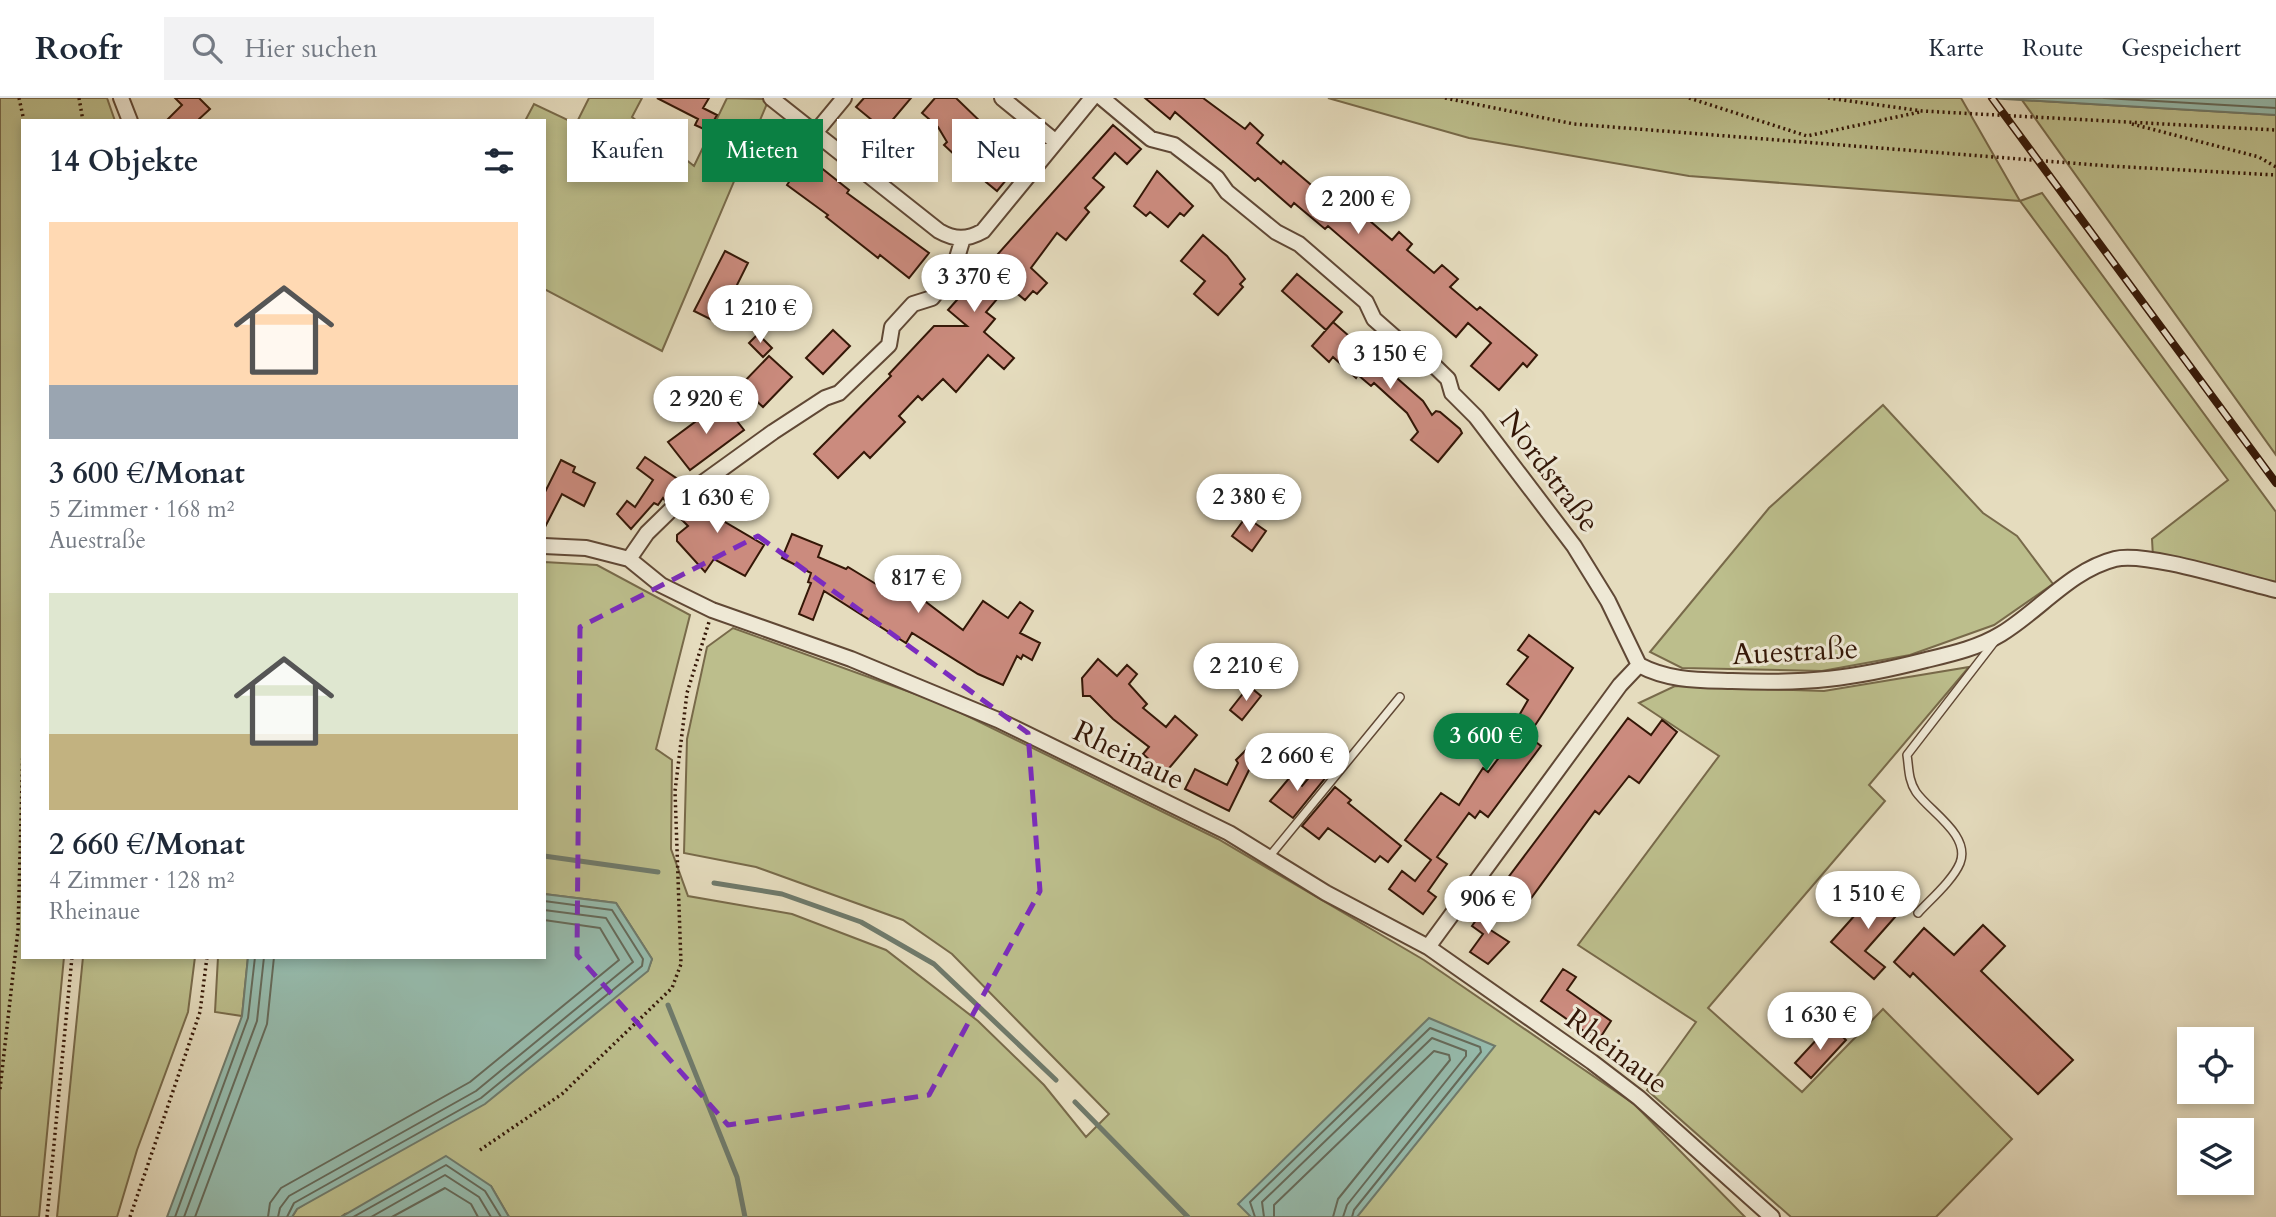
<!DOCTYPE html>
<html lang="de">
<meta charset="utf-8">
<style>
body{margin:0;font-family:Cardo,serif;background:#f2f2f3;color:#1f2937;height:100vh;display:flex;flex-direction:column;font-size:26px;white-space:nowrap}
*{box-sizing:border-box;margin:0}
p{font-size:23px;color:#747a83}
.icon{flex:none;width:38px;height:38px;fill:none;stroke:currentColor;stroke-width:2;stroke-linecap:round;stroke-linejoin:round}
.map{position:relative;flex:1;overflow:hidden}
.drawer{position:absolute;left:21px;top:21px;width:525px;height:840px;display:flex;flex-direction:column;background:#fff;border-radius:0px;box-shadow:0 4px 10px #0003}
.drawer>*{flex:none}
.top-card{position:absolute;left:567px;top:21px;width:665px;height:63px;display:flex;gap:14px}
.tools{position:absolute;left:2177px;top:929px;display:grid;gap:14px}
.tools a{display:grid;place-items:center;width:77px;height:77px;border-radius:0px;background:#fff;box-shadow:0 4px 10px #0003;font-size:35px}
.price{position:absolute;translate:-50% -60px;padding:0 16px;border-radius:24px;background:#fff;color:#222;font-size:23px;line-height:46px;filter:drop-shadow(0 2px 4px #0008)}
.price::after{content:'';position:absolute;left:50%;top:42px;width:21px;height:16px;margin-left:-10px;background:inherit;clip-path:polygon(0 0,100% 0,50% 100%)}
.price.on{background:#0b8043;color:#fff}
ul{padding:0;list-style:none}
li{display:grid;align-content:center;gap:14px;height:371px;padding:0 28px}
li span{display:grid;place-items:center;height:217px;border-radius:0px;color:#555}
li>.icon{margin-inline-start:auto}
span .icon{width:126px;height:126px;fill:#fffc;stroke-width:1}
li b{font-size:30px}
h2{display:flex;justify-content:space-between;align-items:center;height:84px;padding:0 28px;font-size:30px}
.pill{padding:0 24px;border-radius:0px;background:#fff;box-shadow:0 4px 10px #0003;font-size:24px;line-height:63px}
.pill.on{background:#0b8043;color:#fff}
header{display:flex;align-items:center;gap:42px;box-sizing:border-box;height:98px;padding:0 35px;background:#fff;border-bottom:2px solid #e0e1e3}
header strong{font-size:33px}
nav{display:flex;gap:38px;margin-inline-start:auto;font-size:24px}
.search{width:490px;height:63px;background:#f2f2f3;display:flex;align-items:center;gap:18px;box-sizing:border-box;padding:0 24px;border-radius:0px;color:#747a83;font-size:26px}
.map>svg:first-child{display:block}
</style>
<header>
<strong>Roofr</strong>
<div class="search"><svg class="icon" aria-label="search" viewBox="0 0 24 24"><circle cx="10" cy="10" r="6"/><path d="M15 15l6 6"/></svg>Hier suchen</div>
<nav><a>Karte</a><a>Route</a><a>Gespeichert</a></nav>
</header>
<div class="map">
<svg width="2276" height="1119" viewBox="0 0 2276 1119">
<rect width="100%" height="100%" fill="#e5dcbe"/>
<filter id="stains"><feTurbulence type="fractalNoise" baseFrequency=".00286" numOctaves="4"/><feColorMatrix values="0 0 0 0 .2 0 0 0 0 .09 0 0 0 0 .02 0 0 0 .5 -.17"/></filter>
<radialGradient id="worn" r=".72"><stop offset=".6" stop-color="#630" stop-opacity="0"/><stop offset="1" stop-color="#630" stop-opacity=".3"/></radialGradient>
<path fill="#bcbe8c" stroke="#786a4a" stroke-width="2" d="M0,0H107L115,23H23V859H64L39,1119H0Z
M589,0H642L632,19L694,68L727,0L769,1L662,253L544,191V23H525L534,6L576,26Z
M1328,0H1961L2020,103L2042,95L2276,414V489L2153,459L2152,441L2228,382L2020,103L1689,78L1469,40Z
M2022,2L2276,17V357Z
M1883,307L1983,415L2017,438L2053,486L1994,527L1910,557L1822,573L1682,570L1650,554L1769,410Z
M544,464L597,467L690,517L656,651L672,662L671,751L688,798L792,816L886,852L978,923L1044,987L1086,1039L1109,1016L952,856L903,822L756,769L684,755L687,641L707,549L733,530L943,606L1218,741L1424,862L1634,1006L1745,1119H509L491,1088L345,1116L341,1119H292L297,1111L579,927L648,872L652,861L616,805L544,796Z
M1969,569L1869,687L1885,703L1708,910L1802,994L1883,911L2012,1041L1936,1119H1791L1647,992L1696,924L1578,847L1719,658L1639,605L1675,588L1824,593Z
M83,859H195L188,914L137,1052L117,1119H57Z
M218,859H248L242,918L215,914Z"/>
<path fill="#96bcae" stroke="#6f7a6b" stroke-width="2" d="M1988,0H2276V17Z
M544,796L616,805L652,861L648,873L485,1006L297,1111L292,1119H167L242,918L248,859H544Z
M1429,920L1495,948L1357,1119H1251L1238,1106Z
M446,1058L491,1088L509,1119H341Z"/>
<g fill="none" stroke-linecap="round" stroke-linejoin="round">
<path stroke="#656a5a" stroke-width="2" d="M2104,0L2276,10
M175,1119L248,920L255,859
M184,1119L257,923L264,859
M195,1119L267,926L274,859
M268,1119L270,1105L281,1090L470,984L619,862L600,830L544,822
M278,1119L280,1110L289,1098L476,993L633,864L606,820L544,812
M287,1119L294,1105L481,1000L642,868L643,861L612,812L544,803
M353,1119L446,1067L485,1093L501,1119
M371,1119L445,1077L479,1099L491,1119
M392,1119L445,1090L471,1106L478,1119
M1255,1119L1250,1104L1430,930L1480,949L1481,954L1354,1112L1352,1119
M1264,1119L1262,1104L1432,940L1466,953V958L1347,1107L1343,1119
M1274,1119V1107L1434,953L1449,957L1450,962L1338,1101L1333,1119"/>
<path stroke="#6f7a6b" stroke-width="5" d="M544,758L658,774
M714,785L782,796L861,824L934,866L1056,982
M668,907L737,1079L745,1119
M1075,1004L1188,1119"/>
</g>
<path fill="#cb8b7e" stroke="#341707" stroke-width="2" d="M175,0H199L210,11L197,23H166L182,7Z
M657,0H709L703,10L717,17L708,33L695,27L698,21Z
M864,0H911L884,32L856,9Z
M935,0H956L988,31L990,28L1016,50L1007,61L1017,69L997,93L986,84L997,71L971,50L968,53L965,51L958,60L944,47L947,44L938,29L922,15Z
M1145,0H1203L1245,31L1250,25L1263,37L1257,45L1281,66L1283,63L1316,91L1319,87L1351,115L1355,110L1392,142L1399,134L1412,146L1407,152L1434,175L1442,167L1458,181L1450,189L1477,212L1480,209L1537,257L1527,269L1523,265L1499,292L1471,268L1491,245L1468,225L1456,239L1328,128L1325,131L1294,105L1291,109L1258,80L1255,83L1175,14L1170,21Z
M1113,27L1141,51L1127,66L1115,55L1093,80L1104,89L1085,110L1089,114L1066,142L1057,135L1031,170L1047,185L1037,196L1033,193L1025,202L1008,188L986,214L995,221L984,234L1014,260L1004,271L988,257L956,294L943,281L922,302L918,298L899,318L905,324L870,360L864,354L838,380L814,356L891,278L889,276L934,228H967L948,212Z
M790,45L849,92L847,95L929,155L909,180L880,157L878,160L826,119L828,117L787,87L789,84L771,69L777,62L776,53H784Z
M1157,73L1193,108L1184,118L1180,115L1168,129L1150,114L1146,118L1134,108Z
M1203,137L1227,158L1245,181L1240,186L1243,189L1218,217L1194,196L1205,183L1181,163Z
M725,153L748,165L718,225L694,213Z
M1297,176L1342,214L1326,232L1282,193Z
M1333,224L1423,303L1432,317L1436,313L1440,314L1460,331L1462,335L1438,364L1411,342L1418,334L1407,315L1374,285L1371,288L1358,277L1356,280L1333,259L1329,264L1312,248Z
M833,232L850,248L823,276L806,260Z
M758,236L772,250L763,259L749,245Z
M769,258L792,279L763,309L740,288Z
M722,304L744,332L690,372L668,344Z
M645,359L685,386L666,404L663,400L658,407L654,405L631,431L617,416L627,403L635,409L653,382L637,370Z
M561,362L575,369L573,374L595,385L584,408L562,396L544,431V396Z
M735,386L745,397L720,421L764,447L745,478L714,461L705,474L677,443V437L688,428L678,418L699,399L709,410L714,406L717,408L715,405Z
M1246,419L1266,433L1252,453L1232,438Z
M792,436L822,448L818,459L846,471L848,469L889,494L897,482L963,532L983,503L1008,520L1020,504L1033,513L1020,535L1040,545L1032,562L1023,557L1021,561L1017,558L1003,587L978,576L912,535L906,545L824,493L813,522L799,516L811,485L808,484L811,475L782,460Z
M1529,537L1573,570L1528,638L1541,648L1488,719L1480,713L1475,720L1469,715L1437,759L1447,766L1428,793L1436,799L1423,816L1389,791L1402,773L1415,783L1431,762L1405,742L1441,695L1459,707L1483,670L1488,674L1507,649L1518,631L1513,628L1528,602L1507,586L1528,559L1518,552Z
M1232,555L1256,574L1246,586L1223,567Z
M1098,561L1117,578L1127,567L1137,576L1129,586L1147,606L1143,610L1166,629L1175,618L1197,637L1165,675L1143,656L1149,649L1113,621L1090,598H1083L1082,580Z
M1249,588L1261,598L1242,622L1230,612Z
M1628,620L1651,637L1662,622L1677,634L1639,685L1629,678L1599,716L1595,713L1529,803L1504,785Z
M1254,651L1265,662L1254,674L1250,670L1229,713L1185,691L1195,671L1227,687L1238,665L1236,662L1246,652L1249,655Z
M1317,670L1327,678L1293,720L1270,703L1290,679L1302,688Z
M1335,689L1351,702L1348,705L1401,748L1388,764L1380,758L1375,764L1328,730L1319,741L1302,728Z
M1880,789L1903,810L1865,853L1885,869L1874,881L1831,844Z
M1488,805L1501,814L1489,831L1509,844L1488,866L1470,854L1483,836L1472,828Z
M1983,827L2005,848L1981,873L2073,962L2038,996L1913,875L1910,879L1894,864L1924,830L1954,857Z
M1563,871L1576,879L1567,892L1611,923L1598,943L1541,903Z
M1830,927L1846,942L1811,980L1795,965Z"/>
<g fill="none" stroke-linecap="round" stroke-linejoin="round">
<defs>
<path id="service" d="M1269,759L1400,599
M1918,815C1931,801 1953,782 1960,765C1971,737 1929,713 1916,694C1908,682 1909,669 1907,657L1995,543"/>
<path id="minor" d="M121,0L130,23
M771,0L939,133C955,142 967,142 983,133L1092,0
M1002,0L1056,44
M1102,0L1151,41L1174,47L1217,80L1227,94L1276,134L1299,146L1366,204L1374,221L1399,243L1417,251L1448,281L1452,295L1476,319L1574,448L1608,503L1639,567
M815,35L844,0
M544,448L586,450L629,461L661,487L712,512L851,561L998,622L1229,735L1326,795L1428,849L1592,964L1639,1000L1772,1119
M629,461L647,435L687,396L773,334L825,300L839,295L889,247L892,229L913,206L932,200L953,173L963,140
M1639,567C1669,583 1699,582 1732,583C1807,586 1852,581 1926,562C1951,556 1978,550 2001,536C2039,513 2071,472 2115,461C2146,453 2241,484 2276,492
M1428,849L1620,587L1639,567"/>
</defs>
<use href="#service" stroke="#604835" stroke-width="10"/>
<use href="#minor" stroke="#604835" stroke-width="18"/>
<path stroke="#341707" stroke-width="3.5" stroke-dasharray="2 3.5" stroke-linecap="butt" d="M19,0L24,23
M79,0L83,23
M1445,0L1574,26L2109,68L2276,77
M1689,0L1807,38L1920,14
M1828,0L1922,13L2276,32
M2132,26L2259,59L2276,69
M0,991L18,832L23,647
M480,1052L562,996L672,890L681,866L675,693L687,595L709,524
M47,1119L72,859
M130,1119L200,914L207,859"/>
<use href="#service" stroke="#eee8d5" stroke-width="7"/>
<use href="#minor" stroke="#eee8d5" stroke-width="14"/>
<defs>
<path id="rail" d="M1992,0L2276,385"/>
</defs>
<use href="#rail" stroke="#341707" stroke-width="8"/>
<use href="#rail" stroke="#eee8d5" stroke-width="5" stroke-dasharray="16" stroke-linecap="butt"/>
</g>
<path fill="none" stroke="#7b2cbf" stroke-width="5" stroke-dasharray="14 9" stroke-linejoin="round" d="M758,438L1028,635L1040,793L929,997L728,1027L577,857L580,529Z"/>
<g text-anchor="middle" stroke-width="6" stroke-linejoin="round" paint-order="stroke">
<g font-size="30" fill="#341707" stroke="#eee8d5">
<text transform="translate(1550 373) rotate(53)" y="10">Nordstraße</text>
<text transform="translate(1795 553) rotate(-3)" y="10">Auestraße</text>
<text transform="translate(1129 657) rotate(26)" y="10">Rheinaue</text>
<text transform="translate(1617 953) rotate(37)" y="10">Rheinaue</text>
</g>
</g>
<rect width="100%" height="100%" filter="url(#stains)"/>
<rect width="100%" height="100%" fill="url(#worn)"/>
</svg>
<div class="tools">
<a><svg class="icon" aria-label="locate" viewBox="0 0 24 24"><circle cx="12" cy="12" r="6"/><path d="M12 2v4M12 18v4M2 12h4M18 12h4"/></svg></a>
<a><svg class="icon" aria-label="layers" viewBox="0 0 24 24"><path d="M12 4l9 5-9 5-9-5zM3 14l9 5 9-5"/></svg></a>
</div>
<b class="price" style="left:1358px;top:138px">2 200 €</b>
<b class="price" style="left:974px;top:216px">3 370 €</b>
<b class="price" style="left:760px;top:247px">1 210 €</b>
<b class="price" style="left:1390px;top:293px">3 150 €</b>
<b class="price" style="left:706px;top:338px">2 920 €</b>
<b class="price" style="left:1249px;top:436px">2 380 €</b>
<b class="price" style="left:717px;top:437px">1 630 €</b>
<b class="price" style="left:918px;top:517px">817 €</b>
<b class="price" style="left:1246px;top:605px">2 210 €</b>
<b class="price on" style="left:1486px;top:675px">3 600 €</b>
<b class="price" style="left:1297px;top:695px">2 660 €</b>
<b class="price" style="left:1868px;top:833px">1 510 €</b>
<b class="price" style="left:1488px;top:838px">906 €</b>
<b class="price" style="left:1820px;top:954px">1 630 €</b>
<div class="top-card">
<a class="pill">Kaufen</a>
<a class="pill on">Mieten</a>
<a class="pill">Filter</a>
<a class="pill">Neu</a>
</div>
<section class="drawer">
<h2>14 Objekte<svg class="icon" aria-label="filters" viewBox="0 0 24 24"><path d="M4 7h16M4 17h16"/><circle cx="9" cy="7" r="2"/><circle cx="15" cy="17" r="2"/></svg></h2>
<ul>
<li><span style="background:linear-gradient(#ffd9b3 75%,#9aa5b1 0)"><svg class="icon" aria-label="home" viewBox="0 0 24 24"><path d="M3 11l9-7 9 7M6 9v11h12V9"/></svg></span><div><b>3 600 €/Monat</b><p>5 Zimmer · 168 m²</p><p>Auestraße</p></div></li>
<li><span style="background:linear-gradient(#dfe7d0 65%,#c2b280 0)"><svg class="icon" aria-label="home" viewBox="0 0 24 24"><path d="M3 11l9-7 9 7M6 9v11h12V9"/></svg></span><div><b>2 660 €/Monat</b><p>4 Zimmer · 128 m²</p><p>Rheinaue</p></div></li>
</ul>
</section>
</div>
